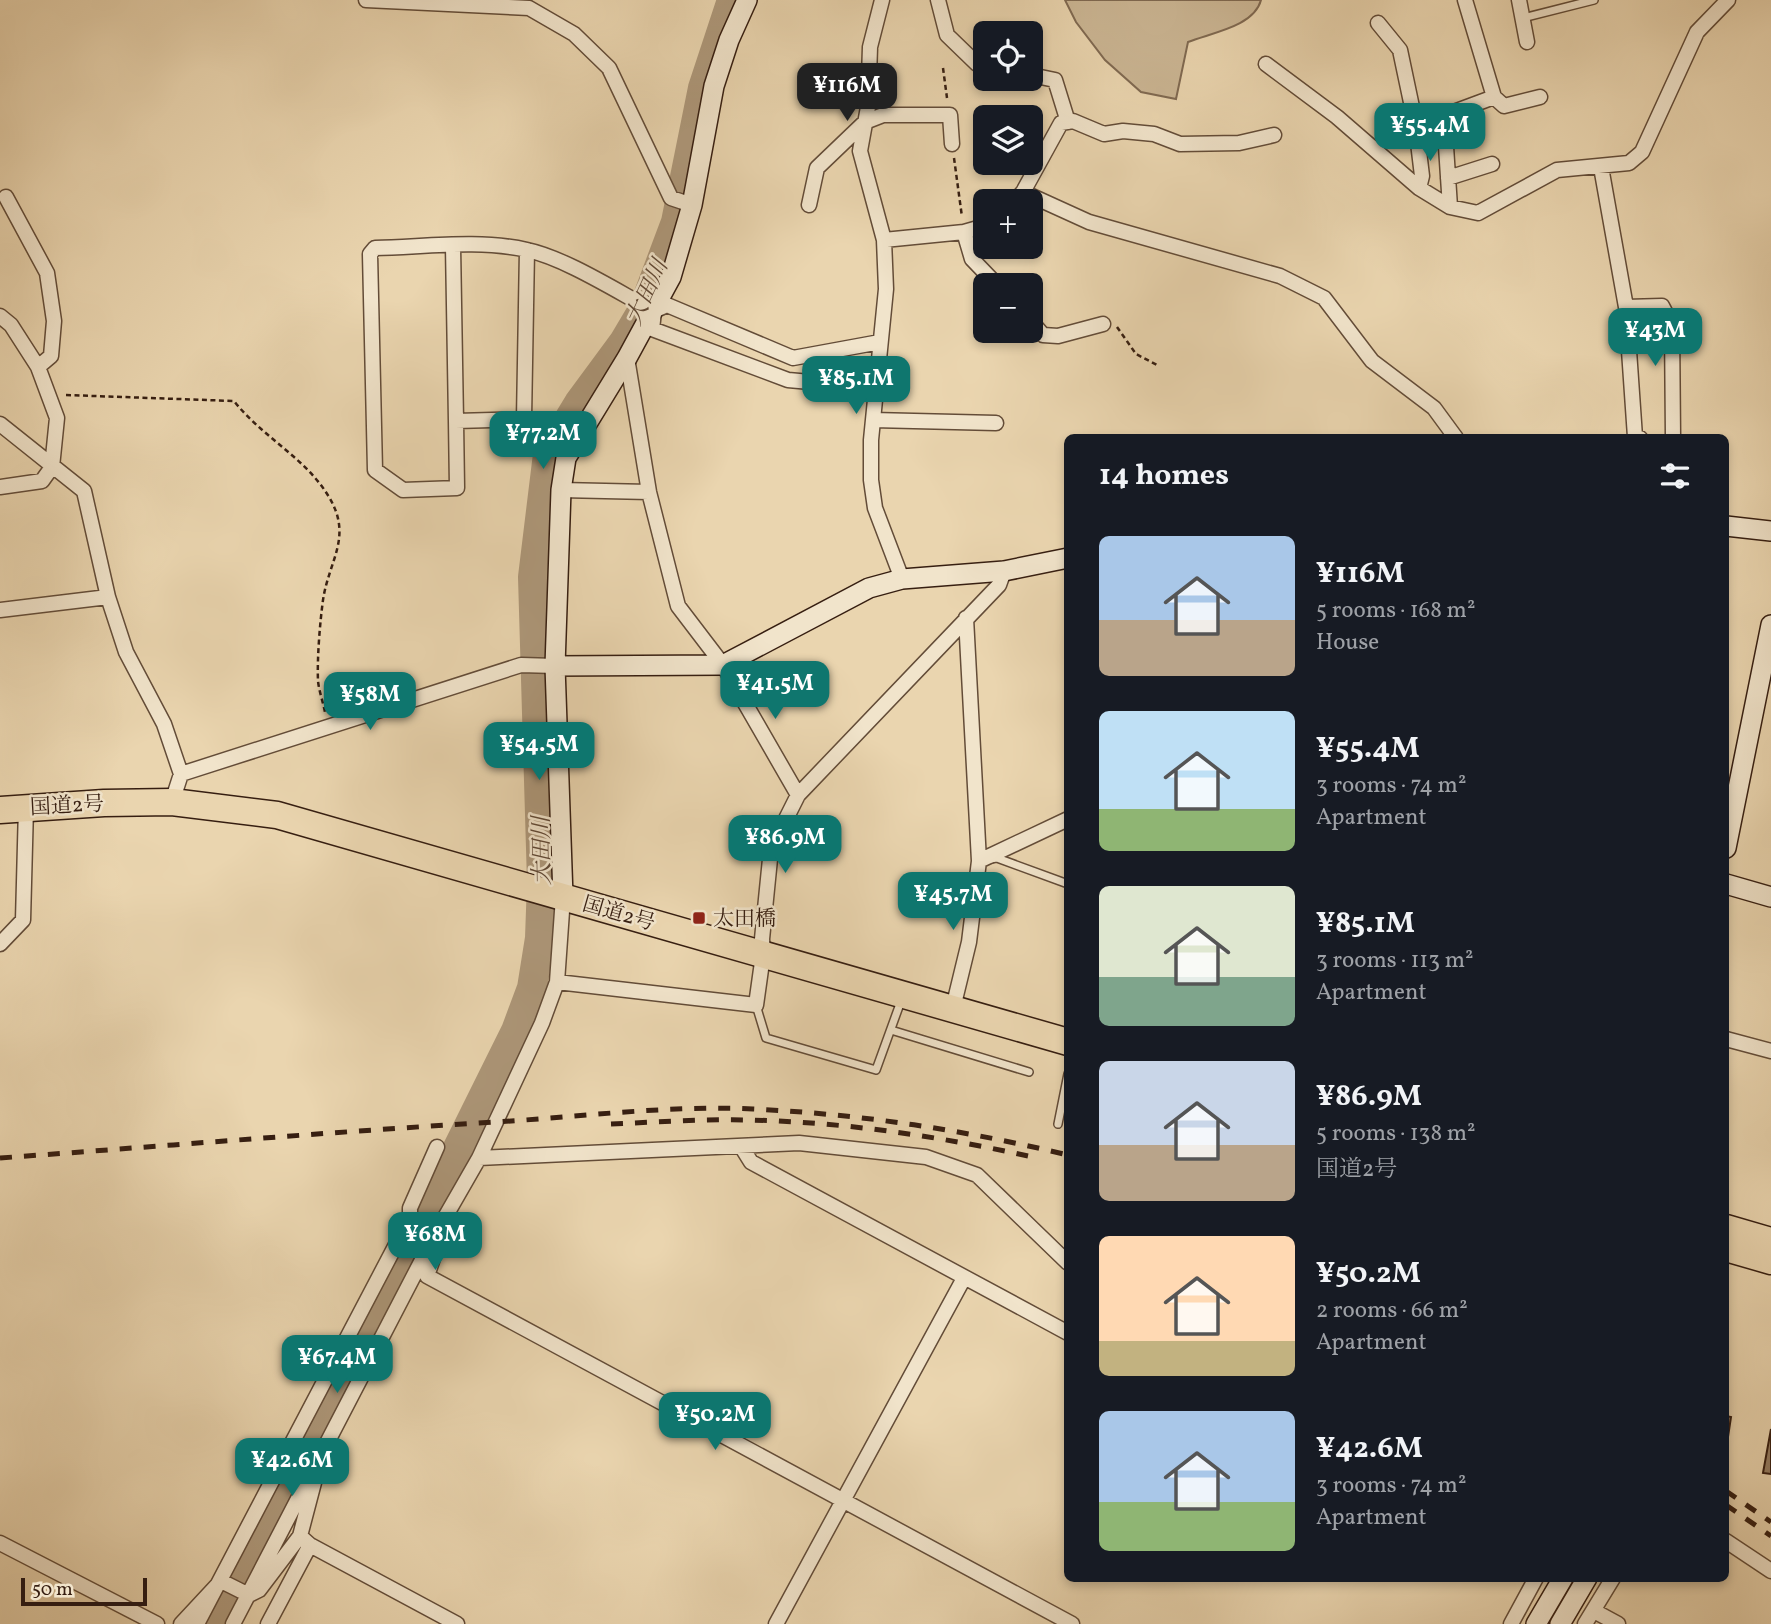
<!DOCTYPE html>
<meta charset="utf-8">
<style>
body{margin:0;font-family:Vollkorn,"Noto Serif JP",serif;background:#242831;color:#f1f3f6;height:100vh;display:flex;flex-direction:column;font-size:26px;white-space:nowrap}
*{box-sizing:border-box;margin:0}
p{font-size:23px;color:#9ea1a6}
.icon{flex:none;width:38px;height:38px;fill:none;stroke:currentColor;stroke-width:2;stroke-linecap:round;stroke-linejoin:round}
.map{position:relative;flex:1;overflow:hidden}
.sheet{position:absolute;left:1064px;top:434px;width:665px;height:1148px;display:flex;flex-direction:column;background:#171b24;border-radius:10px;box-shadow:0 4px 10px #0003}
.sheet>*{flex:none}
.buttons{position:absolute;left:973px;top:21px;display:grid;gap:14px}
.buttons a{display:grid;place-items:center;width:70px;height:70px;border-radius:10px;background:#171b24;box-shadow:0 4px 10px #0003;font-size:35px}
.scale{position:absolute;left:21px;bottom:18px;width:126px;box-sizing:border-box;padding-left:7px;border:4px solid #361e11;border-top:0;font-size:19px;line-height:24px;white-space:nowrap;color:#361e11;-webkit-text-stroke:5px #f1e4cb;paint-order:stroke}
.price{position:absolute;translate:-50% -60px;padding:0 16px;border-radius:14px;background:#0f766e;color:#fff;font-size:23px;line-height:46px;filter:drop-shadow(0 2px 4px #0008)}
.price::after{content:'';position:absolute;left:50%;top:42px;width:21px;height:16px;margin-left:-10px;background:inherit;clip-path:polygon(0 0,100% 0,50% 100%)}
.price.current{background:#222;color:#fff}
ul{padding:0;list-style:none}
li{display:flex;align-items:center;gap:21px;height:175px;padding:0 35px}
li span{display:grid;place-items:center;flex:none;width:196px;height:140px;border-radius:10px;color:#555}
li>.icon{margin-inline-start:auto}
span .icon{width:84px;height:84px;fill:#fffc;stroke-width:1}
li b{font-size:30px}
h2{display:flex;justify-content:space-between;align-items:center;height:84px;padding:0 35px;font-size:30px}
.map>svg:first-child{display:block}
</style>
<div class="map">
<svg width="1771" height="1624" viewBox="0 0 1771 1624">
<rect width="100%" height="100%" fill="#ead5af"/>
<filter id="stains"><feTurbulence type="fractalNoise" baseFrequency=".00286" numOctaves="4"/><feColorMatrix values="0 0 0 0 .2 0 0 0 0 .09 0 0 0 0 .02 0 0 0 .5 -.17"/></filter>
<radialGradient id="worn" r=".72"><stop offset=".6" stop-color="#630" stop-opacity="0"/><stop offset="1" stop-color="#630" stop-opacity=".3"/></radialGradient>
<path fill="#cbb694" stroke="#806a52" stroke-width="2" d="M1065,0H1261C1254,27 1210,33 1188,42L1176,99L1141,92L1105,60L1076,22Z"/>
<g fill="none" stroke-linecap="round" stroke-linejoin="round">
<path stroke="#ad9779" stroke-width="30" d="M210,1624L450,1164L516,1031L532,988L540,938L542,882L533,577L548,454L579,403L624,342L643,310L676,222L703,88L732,0"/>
</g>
<path fill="#947d63" stroke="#361e11" stroke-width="2" d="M1726,1416L1731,1417L1726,1450Z
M1771,1429V1474L1763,1473Z"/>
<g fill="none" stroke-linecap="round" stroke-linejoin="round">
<defs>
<path id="lane" d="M1523,18L1594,0
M990,859L997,858L1068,884
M756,1005L766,1038L876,1070L901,1001
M891,1030L1029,1072
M1058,1124L1068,1074"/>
<path id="street" d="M366,0L529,8L574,34L609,68L671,198L692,205
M882,0L870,47L868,107L860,151L884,240L886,289L871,440V480L875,508L902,579
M938,0L947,35L977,64L985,66
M1465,0L1494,97L1504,106L1540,97
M1519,0L1527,42
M1378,23L1400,50L1416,126L1422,176L1419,188
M1266,64L1337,117L1419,188L1450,207L1478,213L1557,170L1629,163L1642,152L1697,32L1728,0
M1031,75L1055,80L1068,122
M1444,116L1450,207
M1416,126L1494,97
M1601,167L1626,307L1635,437L1640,438
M1448,178L1492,164
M1023,192L1089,222L1280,276L1324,298L1372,361L1434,408L1456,438
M6,197L47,273L54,321L51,356L38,367
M1015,201L1023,192L1061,123L1073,121L1104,134L1123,131L1154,134L1180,144L1239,143L1274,135
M809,205L817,168L865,122L883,115H950L952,144
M964,232L972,259L997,285
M884,240L964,232L985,226
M453,246L456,421
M527,250L524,419L456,421L457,488L403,490L375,470L370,254L375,248C425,247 478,239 527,250C565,258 618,292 654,311L667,305L793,358L880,342
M1626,307L1662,306L1672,325L1673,438
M654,312L652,329L788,380L877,388
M0,316L11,325L38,367L57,418L52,467L42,481L0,487
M1031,321L1043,335L1058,336L1103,324
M627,358L649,492L678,606L723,665L798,795
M873,420L996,423
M0,424L84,491L108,597L126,652L164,724L181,774L172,802
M561,490L649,492
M0,610L108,597
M181,774L521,665L555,666
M979,861L1068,819
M0,944L23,920L26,807
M557,982L756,1005L763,955L762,939L772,839L785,821L798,795L999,585L1004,571
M953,1008L969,942L979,861L966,618
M1726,1039L1771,1051
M741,1146L751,1162L1068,1333
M479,1158L799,1143L926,1157L977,1175L1068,1263
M439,1241L427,1276L1072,1624
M300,1536L316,1475
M1726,1541L1771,1571
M0,1543L157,1624
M1594,1611L1618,1624
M181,1624L221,1581L249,1595L259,1590L300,1536L310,1545L457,1624
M197,1624L410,1218V1208L437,1147
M233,1624L436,1233L479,1158L542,1023L557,982L563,897
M268,1624L310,1545
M776,1624L964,1278
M1511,1624L1536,1578
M1585,1624L1613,1578"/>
<path id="secondary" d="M1726,526L1771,531
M555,666L723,665L869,588L902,579L1004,571L1068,558
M1726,848L1771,625
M1726,884L1771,897
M563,897L555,666L561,490L566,458L627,358L671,277L692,205L714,86L729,40L747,0
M1536,1624L1563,1578
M1560,1624L1587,1578"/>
<path id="highway" d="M0,810L104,803L172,802L277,815L1068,1042
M1726,1228L1771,1241
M1726,1248L1771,1261"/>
</defs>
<use href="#lane" stroke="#634c38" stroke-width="10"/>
<use href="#street" stroke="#634c38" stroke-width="17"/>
<use href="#secondary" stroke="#361e11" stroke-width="22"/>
<use href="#highway" stroke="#361e11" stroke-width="29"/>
<path stroke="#361e11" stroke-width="2.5" stroke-dasharray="5 3.5" stroke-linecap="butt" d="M943,68L947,98
M954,158L962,217
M1117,327L1136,354L1159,366
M66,395L234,401C262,437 305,457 329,497C353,537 329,560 323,600C320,622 317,658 318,681C319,691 323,702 325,712"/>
<use href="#lane" stroke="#f1e4cb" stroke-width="7"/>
<use href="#street" stroke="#f1e4cb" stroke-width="14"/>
<use href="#secondary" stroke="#f1e4cb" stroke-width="19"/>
<use href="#highway" stroke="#ead5af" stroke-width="26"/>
<path stroke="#361e11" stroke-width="5" stroke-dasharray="12 12" stroke-linecap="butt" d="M611,1124C657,1122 703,1119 749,1120C843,1122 937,1136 1028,1156
M0,1158C165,1146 330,1132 495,1122C580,1117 667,1105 753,1109C860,1114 964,1130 1068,1155
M1726,1491L1771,1522
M1726,1505L1771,1536"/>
</g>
<rect fill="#8f2418" stroke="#f1e4cb" stroke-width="2.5" x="692" y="911" width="14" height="14" rx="3.5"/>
<g text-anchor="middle" stroke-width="5" stroke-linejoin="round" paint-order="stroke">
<g font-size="21" fill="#361e11" stroke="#f1e4cb">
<text transform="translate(67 805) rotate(-3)" y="7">国道2号</text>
<text transform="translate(619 913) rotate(16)" y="7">国道2号</text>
</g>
<g font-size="21" fill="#361e11" stroke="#f1e4cb" text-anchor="start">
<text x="713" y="925">太田橋</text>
</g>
<g font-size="23" font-style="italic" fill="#604835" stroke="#f1e4cb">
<text transform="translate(646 292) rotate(-65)" y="8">大田川</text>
<text transform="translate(541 851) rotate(-91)" y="8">大田川</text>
</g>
</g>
<rect width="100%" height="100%" filter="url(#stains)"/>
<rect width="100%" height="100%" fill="url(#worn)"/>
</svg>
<div class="buttons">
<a><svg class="icon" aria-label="locate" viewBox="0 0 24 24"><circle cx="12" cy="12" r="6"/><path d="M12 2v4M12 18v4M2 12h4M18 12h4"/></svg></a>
<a><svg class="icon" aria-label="layers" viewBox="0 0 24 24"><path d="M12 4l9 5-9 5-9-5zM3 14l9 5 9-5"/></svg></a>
<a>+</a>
<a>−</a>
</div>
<div class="scale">50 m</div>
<b class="price current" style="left:847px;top:123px">¥116M</b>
<b class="price" style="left:1430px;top:163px">¥55.4M</b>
<b class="price" style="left:1655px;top:368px">¥43M</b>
<b class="price" style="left:856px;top:416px">¥85.1M</b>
<b class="price" style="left:543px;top:471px">¥77.2M</b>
<b class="price" style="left:775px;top:721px">¥41.5M</b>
<b class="price" style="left:370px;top:732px">¥58M</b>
<b class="price" style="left:539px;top:782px">¥54.5M</b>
<b class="price" style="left:785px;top:875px">¥86.9M</b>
<b class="price" style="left:953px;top:932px">¥45.7M</b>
<b class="price" style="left:435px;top:1272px">¥68M</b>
<b class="price" style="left:337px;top:1395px">¥67.4M</b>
<b class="price" style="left:715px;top:1452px">¥50.2M</b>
<b class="price" style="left:292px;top:1498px">¥42.6M</b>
<section class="sheet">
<h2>14 homes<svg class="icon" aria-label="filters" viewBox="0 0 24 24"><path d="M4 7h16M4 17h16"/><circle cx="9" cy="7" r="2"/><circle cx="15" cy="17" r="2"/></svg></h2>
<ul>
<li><span style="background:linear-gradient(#a9c7e8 60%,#b9a48a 0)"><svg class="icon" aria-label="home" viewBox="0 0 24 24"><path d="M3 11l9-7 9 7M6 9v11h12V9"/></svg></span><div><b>¥116M</b><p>5 rooms · 168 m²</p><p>House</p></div></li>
<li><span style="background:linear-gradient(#bfe0f5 70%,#8fb573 0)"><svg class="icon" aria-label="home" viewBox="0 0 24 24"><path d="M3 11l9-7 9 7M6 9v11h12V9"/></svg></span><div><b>¥55.4M</b><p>3 rooms · 74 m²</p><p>Apartment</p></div></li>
<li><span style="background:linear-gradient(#dfe7d0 65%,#7fa58c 0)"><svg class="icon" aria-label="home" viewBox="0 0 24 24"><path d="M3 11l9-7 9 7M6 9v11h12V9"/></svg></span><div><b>¥85.1M</b><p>3 rooms · 113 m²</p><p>Apartment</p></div></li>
<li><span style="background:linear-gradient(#c9d6e8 60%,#b9a48a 0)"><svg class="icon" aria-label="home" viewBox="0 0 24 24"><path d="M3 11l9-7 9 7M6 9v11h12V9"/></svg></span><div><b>¥86.9M</b><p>5 rooms · 138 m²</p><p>国道2号</p></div></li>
<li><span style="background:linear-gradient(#ffd9b3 75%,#c2b280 0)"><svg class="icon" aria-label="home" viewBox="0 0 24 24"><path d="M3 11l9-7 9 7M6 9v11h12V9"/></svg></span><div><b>¥50.2M</b><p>2 rooms · 66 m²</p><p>Apartment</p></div></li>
<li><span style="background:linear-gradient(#a9c7e8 65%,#8fb573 0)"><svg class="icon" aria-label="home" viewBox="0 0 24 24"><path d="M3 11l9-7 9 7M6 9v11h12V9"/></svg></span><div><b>¥42.6M</b><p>3 rooms · 74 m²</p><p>Apartment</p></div></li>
</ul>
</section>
</div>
